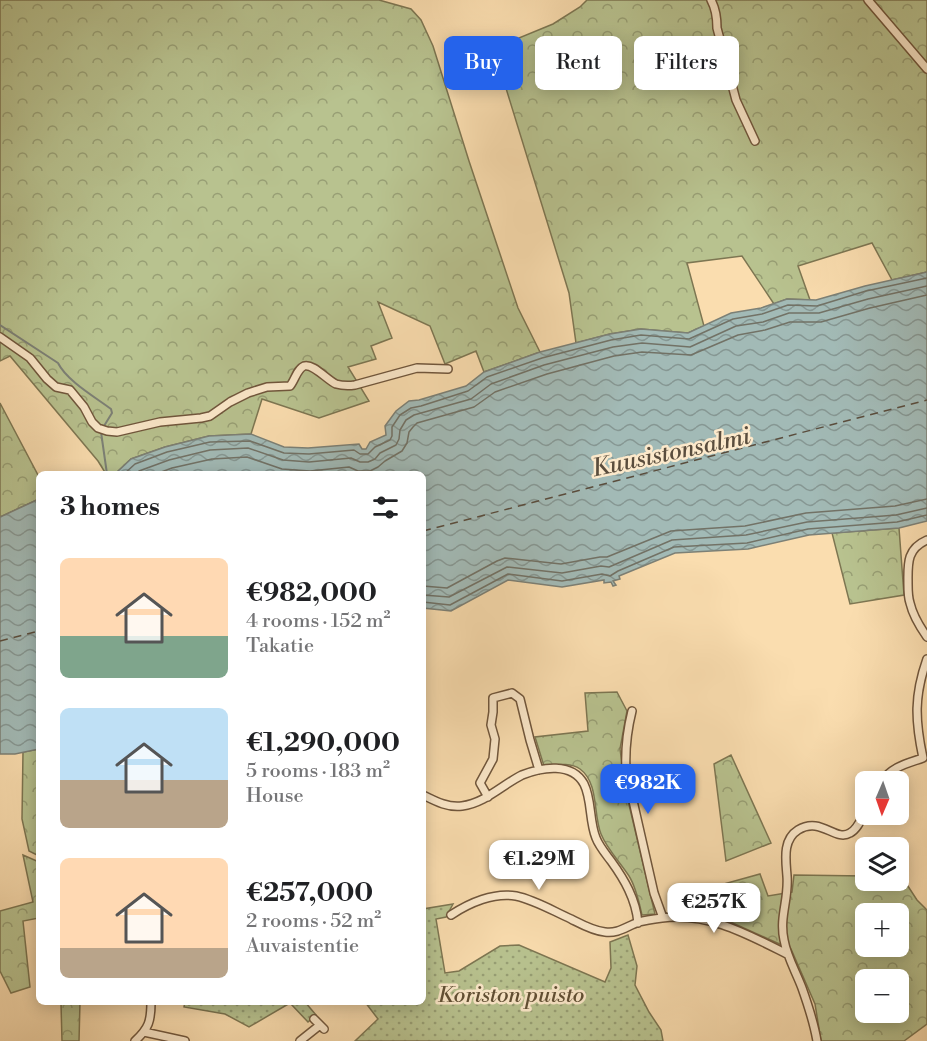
<!DOCTYPE html>
<meta charset="utf-8">
<style>
body{margin:0;font-family:"Libre Bodoni",serif;background:#f6f6f6;color:#202124;height:100vh;display:flex;flex-direction:column;font-size:22px;white-space:nowrap}
*{box-sizing:border-box;margin:0}
p{font-size:20px;color:#757577}
.icon{flex:none;width:33px;height:33px;fill:none;stroke:currentColor;stroke-width:2;stroke-linecap:round;stroke-linejoin:round}
.map{position:relative;flex:1;overflow:hidden}
.panel{position:absolute;left:36px;top:471px;width:390px;height:534px;display:flex;flex-direction:column;background:#fff;border-radius:9px;box-shadow:0 3px 15px #0003}
.panel>*{flex:none}
.hud{position:absolute;left:444px;top:36px;width:393px;height:54px;display:flex;gap:12px}
.needle{width:39px;rotate:182deg}
.controls{position:absolute;left:855px;top:771px;display:grid;gap:12px}
.controls a{display:grid;place-items:center;width:54px;height:54px;border-radius:9px;background:#fff;box-shadow:0 3px 15px #0003;font-size:30px}
.price{position:absolute;translate:-50% -51px;padding:0 14px;border-radius:12px;background:#fff;color:#222;font-size:20px;line-height:39px;filter:drop-shadow(0 2px 3px #0008)}
.price::after{content:'';position:absolute;left:50%;top:36px;width:18px;height:14px;margin-left:-9px;background:inherit;clip-path:polygon(0 0,100% 0,50% 100%)}
.price.selected{background:#2563eb;color:#fff}
ul{padding:0;list-style:none}
li{display:flex;align-items:center;gap:18px;height:150px;padding:0 24px}
li span{display:grid;place-items:center;flex:none;width:168px;height:120px;border-radius:9px;color:#555}
li>.icon{margin-inline-start:auto}
span .icon{width:72px;height:72px;fill:#fffc;stroke-width:1}
li b{font-size:26px}
h2{display:flex;justify-content:space-between;align-items:center;height:72px;padding:0 24px;font-size:26px}
.chip{padding:0 21px;border-radius:9px;background:#fff;box-shadow:0 3px 15px #0003;font-size:21px;line-height:54px}
.chip.selected{background:#2563eb;color:#fff}
.map>svg:first-child{display:block}
</style>
<div class="map">
<svg width="927" height="1041" viewBox="0 0 927 1041">
<defs>
<pattern id="forest-crowns" width="20" height="18" patternUnits="userSpaceOnUse" patternTransform="scale(1.5)"><rect width="20" height="18" fill="#b8c28f"/><path d="M2 6a3 3 0 1 1 6 0M12 15a3 3 0 1 1 6 0" fill="none" stroke="#979e74"/></pattern>
<pattern id="park-dots" width="8" height="8" patternUnits="userSpaceOnUse" patternTransform="scale(1.5)"><rect width="8" height="8" fill="#b8c28f"/><path d="M2 2h.1M6 6h.1" fill="none" stroke="#979e74" stroke-width="1.8" stroke-linecap="round"/></pattern>
<pattern id="water-waves" width="16" height="10" patternUnits="userSpaceOnUse" patternTransform="scale(1.5)"><rect width="16" height="10" fill="#a2bab6"/><path d="M0 5q4-4 8 0t8 0" fill="none" stroke="#869793"/></pattern>
</defs>
<rect width="100%" height="100%" fill="#faddaf"/>
<filter id="stains"><feTurbulence type="fractalNoise" baseFrequency=".00333" numOctaves="4"/><feColorMatrix values="0 0 0 0 .2 0 0 0 0 .09 0 0 0 0 .02 0 0 0 .5 -.17"/></filter>
<radialGradient id="worn" r=".72"><stop offset=".6" stop-color="#630" stop-opacity="0"/><stop offset="1" stop-color="#630" stop-opacity=".3"/></radialGradient>
<path fill="url(#forest-crowns)" stroke="#7d7652" stroke-width="1.5" fill-rule="evenodd" d="M0,0H379L411,9L421,20L433,46L469,161L518,308L540,352L484,372L476,351L445,364L430,326L378,302L392,338L371,346L376,359L348,367L369,401L319,418L262,399L251,434L209,436L165,447L131,459L115,474H106L98,461L10,356L0,361Z
M587,0H927V272L892,280L872,243L798,266L810,300L787,299L774,304L742,256L687,263L704,326L688,333L641,329L610,334L576,343L569,293L501,72L500,55L509,42L553,24L580,7Z
M0,403L39,477V499L0,517Z
M899,528L904,595L850,604L832,533Z
M617,692L627,711L620,749L626,792L655,914L642,915C639,902 636,887 629,876C620,862 607,849 601,834C593,814 599,783 580,769C570,762 556,765 544,766L535,737L588,731L585,693Z
M39,749V856L29,851L22,819L23,752Z
M731,755L771,843L726,861L714,764Z
M23,855L39,862V918L23,921L30,987L11,993L0,971V911L33,902Z
M760,874L768,896L792,892L794,875L865,876L866,880H898L899,877H902L917,900L927,910V1024L904,1041H821L815,1004L791,949L726,920L721,898L720,885ZM866,914H898V946H866ZM866,980H898V1012H866Z
M63,1002H80L79,1041H62L61,1004Z"/>
<path fill="url(#park-dots)" stroke="#7d7652" stroke-width="1.5" d="M453,904L446,917L436,919L445,973L459,971L500,946L519,945L605,982L611,968L610,942L628,935L637,966L635,985L649,1012L661,1030L663,1041H355L378,1019L365,1002H423V909Z
M185,1002L231,1003L233,1002H305L316,1015L308,1022L290,1003L249,1027L225,1014L184,1007Z"/>
<path fill="url(#water-waves)" stroke="#7c8076" stroke-width="1.5" d="M927,272V521L899,528L809,535L748,549L675,553L619,576L620,579L613,581L616,585L613,586L611,582L604,583V580L562,587L508,580L451,611L423,608V474H115L131,459L165,447L209,436L251,434L284,447L308,448L359,444L362,449H366L370,442L386,435L385,426L396,411L409,401L419,400L466,386L484,372L540,352L610,334L641,329L688,333L731,313L761,308L787,299L816,300L865,286Z
M39,499V749L15,754H0V517Z"/>
<g fill="none" stroke-linecap="round" stroke-linejoin="round">
<path stroke="#727266" stroke-width="1.5" d="M124,474L135,464L167,452L210,442L250,441L284,453L309,454L354,450L360,454H368L375,447L390,440L392,436V427L400,415L411,408L421,406L468,391L487,377L542,358L611,340L641,335L689,339L733,319L762,314L788,305L817,306L866,291L927,278
M135,474L139,471L169,460L210,450L248,448L283,460L309,462L351,458L360,462H368L375,459L380,453L396,445L399,439L400,430L406,420L414,415L471,399L491,384L544,365L613,347L642,343L690,347L736,326L763,322L789,313H819L868,299L927,286
M156,474L172,468L212,459L247,457L282,469L310,471L349,467L358,471H370L378,467L385,461L402,451L407,443L409,432L413,427L417,423L474,407L495,392L547,374L614,356L642,352L691,355L738,335L765,330L790,322H821L870,308L927,295
M423,586L447,588L497,561L505,558L561,564L600,557H607L671,531L745,526L806,513L895,506L927,499
M423,595L449,597L507,567L562,573L601,566L609,567L672,540L746,535L807,522L896,515L927,508
M423,602L450,605L508,574L562,581L602,574L610,576L618,571L674,547L747,543L808,529L897,522L927,515"/>
<path stroke="#7c8076" stroke-width="2" d="M0,325L58,363C67,381 95,397 111,409L112,413L104,426
M101,432L107,474"/>
<path stroke="#5a4d3d" stroke-width="1.5" stroke-dasharray="8 6" stroke-linecap="butt" d="M423,531L927,400
M0,641L39,631"/>
<defs>
<path id="minor" d="M711,0C716,9 717,17 717,28L736,100L755,141
M868,0L927,69
M0,337L30,358L47,379L56,387L70,390L84,407L92,422L98,428L107,431L117,432L160,422L201,418L210,416L230,402L248,393L267,387L290,386C295,380 297,369 304,366C313,363 327,380 336,384C343,386 348,386 355,385L417,368L448,369
M927,540C906,549 908,565 908,584C908,590 908,597 910,603C913,616 920,627 927,637
M632,711C627,731 625,750 626,770L654,893L663,918
M881,782C893,766 906,764 923,758C915,720 914,696 927,659
M423,795C435,801 448,808 462,806C485,803 502,785 522,775C542,767 572,762 584,784C592,800 589,821 596,838C599,846 605,853 611,861C624,879 636,899 638,923
M488,797L480,783L493,759L495,739L491,725L493,712V698L512,693L520,699L530,740L539,770
M451,915C469,903 494,892 516,896C535,900 553,911 571,919C581,924 593,931 605,932C618,934 627,926 639,922C646,920 654,919 662,918C708,912 747,934 787,954
M314,1019L324,1029
M144,1032L185,1041
M135,1041C149,1028 151,1021 151,1002
M300,1041L320,1025
M817,1041C814,1023 808,1005 802,988C796,972 787,957 784,940C779,917 789,899 787,876C786,861 782,840 798,830C821,816 835,842 850,833C858,829 862,817 866,810"/>
</defs>
<use href="#minor" stroke="#70563c" stroke-width="10"/>
<use href="#minor" stroke="#fce9cb" stroke-width="7"/>
</g>
<g text-anchor="middle" stroke-width="5" stroke-linejoin="round" paint-order="stroke">
<g font-size="22" font-style="italic" fill="#604f34" stroke="#fce9cb">
<text x="511" y="1002">Koriston puisto</text>
</g>
<g font-size="24" font-style="italic" fill="#5a4d3d" stroke="#fce9cb">
<text transform="translate(671 452) rotate(-12)" y="8">Kuusistonsalmi</text>
</g>
</g>
<rect width="100%" height="100%" filter="url(#stains)"/>
<rect width="100%" height="100%" fill="url(#worn)"/>
</svg>
<div class="controls">
<a><svg class="needle" viewBox="-14 -14 28 28"><path d="M0-13l5 13h-10z" fill="#e53935"/><path d="M0 13l5-13h-10z" fill="#757577"/></svg></a>
<a><svg class="icon" aria-label="layers" viewBox="0 0 24 24"><path d="M12 4l9 5-9 5-9-5zM3 14l9 5 9-5"/></svg></a>
<a>+</a>
<a>−</a>
</div>
<b class="price selected" style="left:648px;top:815px">€982K</b>
<b class="price" style="left:539px;top:891px">€1.29M</b>
<b class="price" style="left:714px;top:934px">€257K</b>
<div class="hud">
<a class="chip selected">Buy</a>
<a class="chip">Rent</a>
<a class="chip">Filters</a>
</div>
<section class="panel">
<h2>3 homes<svg class="icon" aria-label="filters" viewBox="0 0 24 24"><path d="M4 7h16M4 17h16"/><circle cx="9" cy="7" r="2"/><circle cx="15" cy="17" r="2"/></svg></h2>
<ul>
<li><span style="background:linear-gradient(#ffd9b3 65%,#7fa58c 0)"><svg class="icon" aria-label="home" viewBox="0 0 24 24"><path d="M3 11l9-7 9 7M6 9v11h12V9"/></svg></span><div><b>€982,000</b><p>4 rooms · 152 m²</p><p>Takatie</p></div></li>
<li><span style="background:linear-gradient(#bfe0f5 60%,#b9a48a 0)"><svg class="icon" aria-label="home" viewBox="0 0 24 24"><path d="M3 11l9-7 9 7M6 9v11h12V9"/></svg></span><div><b>€1,290,000</b><p>5 rooms · 183 m²</p><p>House</p></div></li>
<li><span style="background:linear-gradient(#ffd9b3 75%,#b9a48a 0)"><svg class="icon" aria-label="home" viewBox="0 0 24 24"><path d="M3 11l9-7 9 7M6 9v11h12V9"/></svg></span><div><b>€257,000</b><p>2 rooms · 52 m²</p><p>Auvaistentie</p></div></li>
</ul>
</section>
</div>
